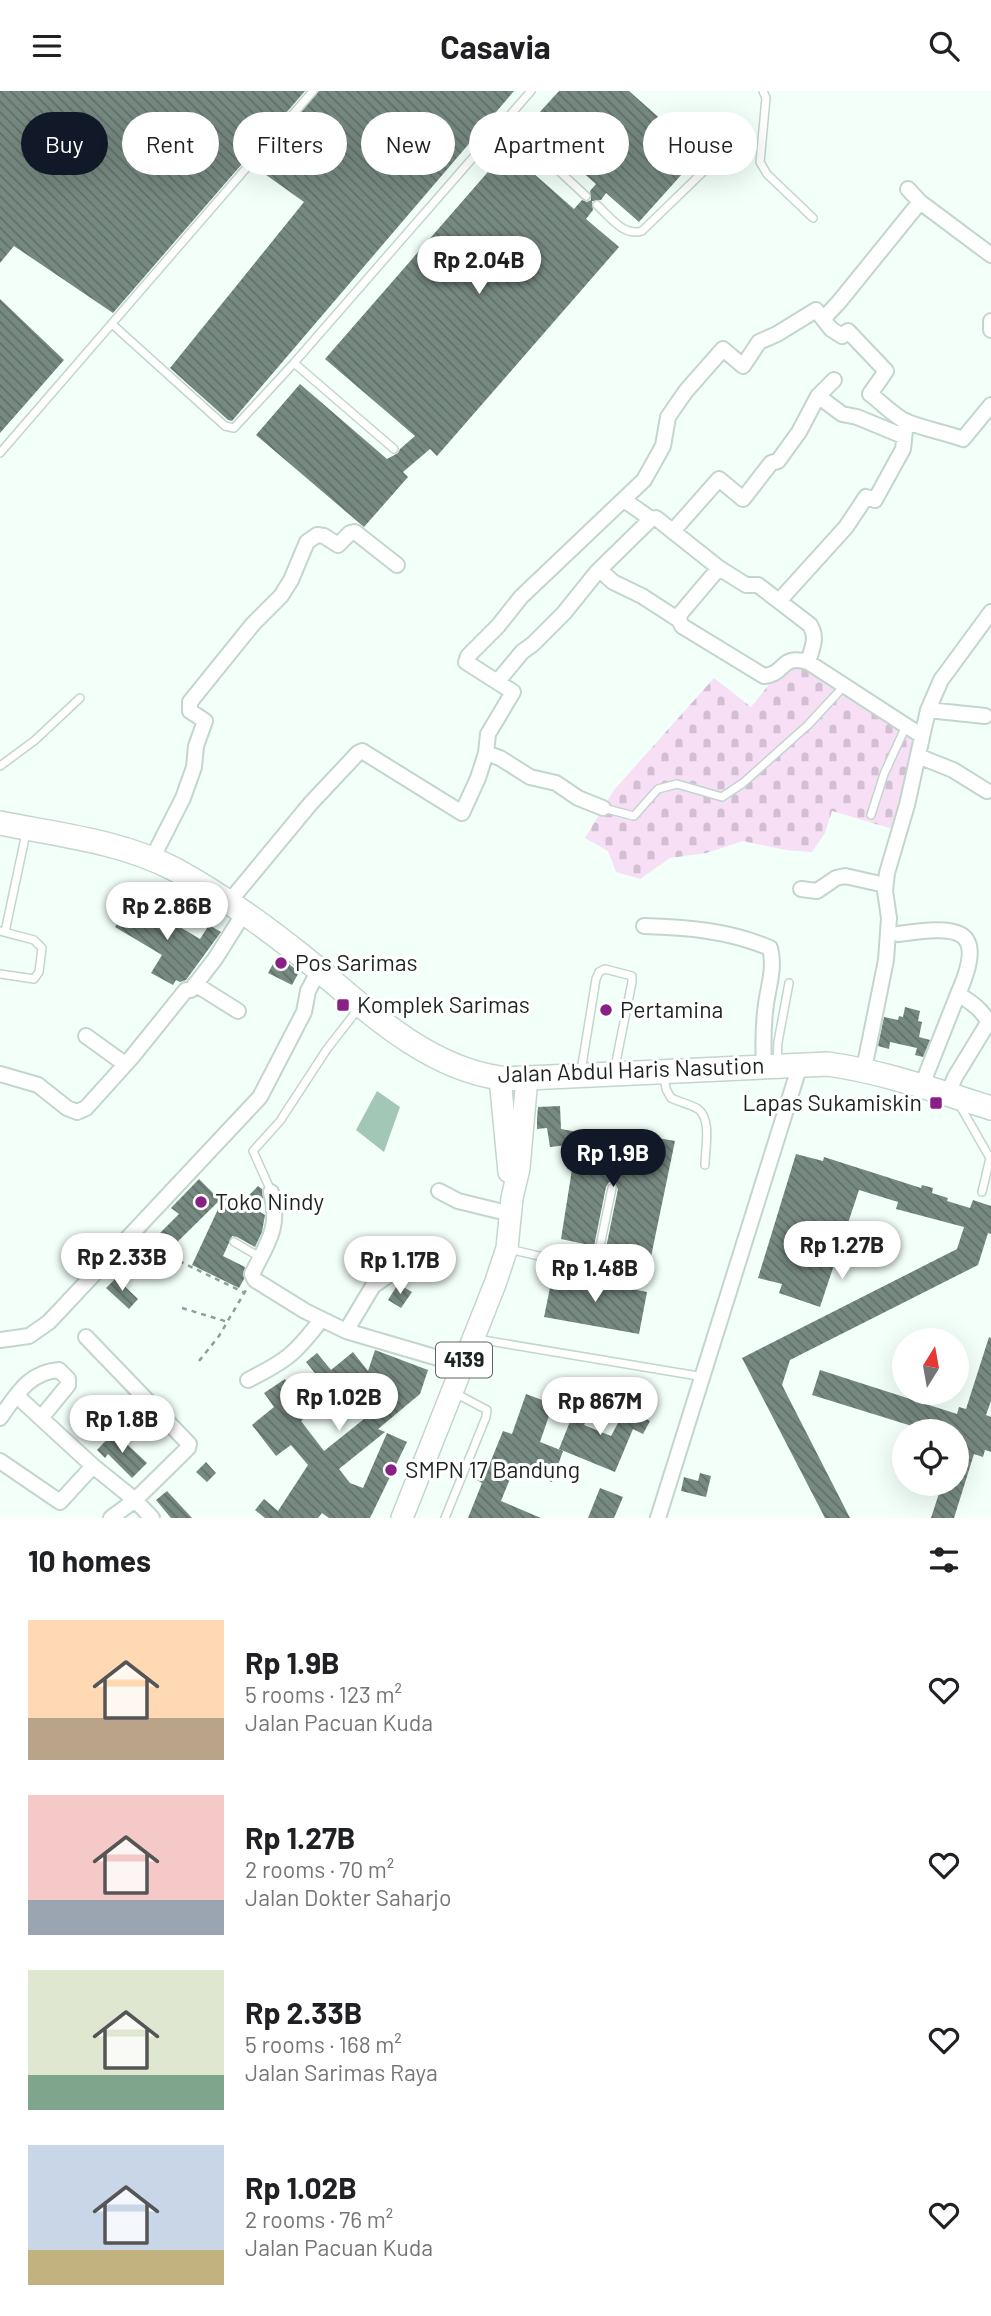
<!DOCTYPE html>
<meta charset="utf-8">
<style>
body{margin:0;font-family:Barlow,sans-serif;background:#f2f2f2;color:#202124;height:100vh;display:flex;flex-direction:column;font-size:26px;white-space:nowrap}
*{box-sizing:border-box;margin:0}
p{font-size:23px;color:#757577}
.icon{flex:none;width:38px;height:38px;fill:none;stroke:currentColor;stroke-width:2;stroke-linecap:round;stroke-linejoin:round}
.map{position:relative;height:1427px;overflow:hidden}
.panel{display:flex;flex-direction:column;background:#fff;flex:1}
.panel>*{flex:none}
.banner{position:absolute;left:21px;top:21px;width:950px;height:63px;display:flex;gap:14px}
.needle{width:46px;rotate:11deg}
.controls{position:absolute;left:892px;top:1237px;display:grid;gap:14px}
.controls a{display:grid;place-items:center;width:77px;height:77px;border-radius:50%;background:#fff;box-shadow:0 7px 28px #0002;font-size:35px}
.price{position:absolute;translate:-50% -60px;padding:0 16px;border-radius:24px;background:#fff;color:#222;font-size:23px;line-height:46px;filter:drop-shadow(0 2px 4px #0008)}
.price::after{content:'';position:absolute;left:50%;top:42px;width:21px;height:16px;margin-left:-10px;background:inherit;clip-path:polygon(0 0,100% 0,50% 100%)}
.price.selected{background:#111827;color:#fff}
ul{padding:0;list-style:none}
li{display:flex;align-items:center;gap:21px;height:175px;padding:0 28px}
li span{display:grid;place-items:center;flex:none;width:196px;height:140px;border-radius:0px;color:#555}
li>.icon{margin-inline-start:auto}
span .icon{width:84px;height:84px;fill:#fffc;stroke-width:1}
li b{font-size:30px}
h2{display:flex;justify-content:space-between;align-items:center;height:84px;padding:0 28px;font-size:30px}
.pill{padding:0 24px;border-radius:32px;background:#fff;box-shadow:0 7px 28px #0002;font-size:24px;line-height:63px}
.pill.selected{background:#111827;color:#fff}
header{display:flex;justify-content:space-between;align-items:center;height:91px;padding:0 28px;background:#fff;font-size:32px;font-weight:700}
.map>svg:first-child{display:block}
</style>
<header><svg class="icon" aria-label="menu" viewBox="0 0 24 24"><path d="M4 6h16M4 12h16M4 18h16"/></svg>Casavia<svg class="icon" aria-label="search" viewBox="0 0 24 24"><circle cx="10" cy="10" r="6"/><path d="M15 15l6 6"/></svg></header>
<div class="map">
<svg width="991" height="1427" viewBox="0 0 991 1427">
<defs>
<pattern id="cemetery-stones" width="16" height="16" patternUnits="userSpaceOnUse" patternTransform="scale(1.75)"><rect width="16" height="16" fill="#f7dff5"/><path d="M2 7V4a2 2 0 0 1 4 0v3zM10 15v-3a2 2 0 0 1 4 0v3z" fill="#d3bfd2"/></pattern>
<pattern id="building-back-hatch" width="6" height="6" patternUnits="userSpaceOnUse" patternTransform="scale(1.75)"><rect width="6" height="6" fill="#778a81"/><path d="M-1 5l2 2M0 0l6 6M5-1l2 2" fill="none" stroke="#617069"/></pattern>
</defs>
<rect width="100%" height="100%" fill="#f3fff9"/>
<path fill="url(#cemetery-stones)" d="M786,572H797L916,646L893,738L832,720L825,742L812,761L786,759L743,750L706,762L670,767L640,788L616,781L608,760L585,747L614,699L714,587L751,616Z"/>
<path fill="#a2c7b7" d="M377,1000L400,1016L384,1061L356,1039Z"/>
<path fill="url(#building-back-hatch)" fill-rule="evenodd" d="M0,0H305L113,222L14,155L0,172Z
M319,0H514L232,330L228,329L170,277L304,111L255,76Z
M559,0H629L700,63L639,131L606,102L601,109L592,110L593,119L586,128L619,156L437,365L430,358L403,381L408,386L364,436L256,344L300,293L387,368L398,362L400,358L415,345L325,268L507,59L574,118L582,109L587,111L591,109L590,100L596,93L528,34Z
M0,208L64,269L0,342Z
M133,808L200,848L209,834L221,841L186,889L180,891L176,889L173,894L151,882L162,864L115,836Z
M278,864L299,881L292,894L268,882Z
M905,916L920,920L918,930L922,931L919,946L930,949L923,966L915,964L917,957L890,951L889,958L878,955L884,926L898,929L899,925L903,926Z
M560,1015L561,1038L628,1050L629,1042L675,1050L648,1180L606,1172L608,1157H606L618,1098L614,1091H609L606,1096L594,1155L561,1148L576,1053L550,1056L547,1037L537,1038V1027L538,1016Z
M796,1063L823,1070L824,1066L921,1097L922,1094L933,1097L932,1102L948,1107L947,1110L970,1117L973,1109L991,1115V1143L988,1142L978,1174L790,1269L782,1294L850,1427H825L742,1267L957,1158L964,1136L896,1118L898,1111L859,1099L820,1216L779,1202L782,1193L758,1187Z
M199,1088L220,1109L161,1167L166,1171L158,1182L135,1164L145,1154L147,1155L179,1123L171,1117Z
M258,1095L262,1098L264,1115L260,1121L265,1124L262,1141L255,1156L237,1146L232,1145L223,1165L245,1176L244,1188L239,1197L192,1174L226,1101L240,1114Z
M553,1182L647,1201L639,1243L544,1226Z
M116,1187L138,1208L129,1218L106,1197Z
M398,1193L412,1201L401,1217L388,1209Z
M989,1246L991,1247V1310L986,1324L991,1326V1361L985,1359L983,1366L974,1363L954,1427H931L942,1393H957V1340H928L812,1304L820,1279L957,1323L959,1316L966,1318Z
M375,1259L428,1279L420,1303L378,1338L385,1341L339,1378L350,1392L363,1397L387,1342L407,1351L370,1427H329L322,1422L318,1427H265L255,1419L264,1408L278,1420L308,1374L291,1354L276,1365L252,1334L274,1316L264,1302L285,1288L295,1304L318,1286L306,1271L317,1262L331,1279L353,1261L368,1280ZM343,1293L369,1324L324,1360L301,1330Z
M526,1303L553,1313L540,1351L563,1360L552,1391L538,1386L540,1383L516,1373L501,1410L541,1427H468L482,1392L477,1389L483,1375L488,1377L503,1340L512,1343Z
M579,1308L593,1315L584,1334L611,1345L626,1317L650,1330L643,1343L633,1338L615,1381L559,1358Z
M114,1341L147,1372L132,1387L108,1363L105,1367L97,1359Z
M206,1371L216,1382L207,1391L196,1381Z
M700,1382L711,1385L706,1406L681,1400L684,1386L698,1390Z
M600,1397L623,1406L614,1427H588Z
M167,1400L192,1427H171L156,1409Z"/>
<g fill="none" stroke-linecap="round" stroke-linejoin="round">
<defs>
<path id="service" d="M763,0L766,7L760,71L767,83L813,127
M506,31L586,105
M597,114C609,125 624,146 642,140L706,78
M112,233L225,335L234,337L294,272L531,0
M294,272L394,358
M0,362L313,0
M0,675L34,650L80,607
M603,717L634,725L658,698L677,693L722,706L743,692L808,634L845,594
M871,724L884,683L906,635
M0,840L34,849L42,857L39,881L34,888L0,883
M5,841L26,742
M777,971L778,951L789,892
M581,980L596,888L599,881L605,878L632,885V891L614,981
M664,985L666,998L671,1007C679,1011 690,1013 698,1018C712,1028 705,1058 705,1074
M959,1013L990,1067L982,1101
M271,1100L253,1060L280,1030L327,958L359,917
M234,1151L260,1166
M509,1158L638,1188
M595,1179L612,1097
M477,1248L704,1286
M445,1427L486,1326L487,1319L455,1302"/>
<path id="minor" d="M908,98L920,111L991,164
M823,228L839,211L920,111
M991,230V239
M818,305L842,323L857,326L903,345
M624,409L651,428L656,427L719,477L746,494H758L810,534C818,547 812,557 808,571
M673,440L719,388L743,408L771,372L778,370L799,341L818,305L834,289
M719,477L680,523L679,529L682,535L764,585C786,583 780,563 808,571L922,645
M600,479L613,491L642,505L679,529
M779,510L846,436L866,406L875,409L903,358L906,330
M498,590L522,561L533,553L564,522L597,481L651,428
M928,619L985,625
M486,662L500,667L530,686L556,692L578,707L603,717
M918,665L953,679L987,700
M152,768L183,707L194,676L196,655L205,630L190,620V611L253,533L281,505L291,489L307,451L317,444L324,445L338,454L350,442L355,441L397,474
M801,798L817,800L836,787L845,785L885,794
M229,811L311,712L358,662L362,660L462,722L478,687L486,662L488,643L513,601L466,571L468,565L498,535L521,506L644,389L663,355L668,326L686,300L723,258L743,275L759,251L777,243L816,219L831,238L842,245L848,240L886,280L870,303C881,311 893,324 905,330C924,338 944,341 963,348L991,314
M644,835C687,836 730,840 770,857C775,876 769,893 766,913C763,934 763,954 764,975
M898,843C955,835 989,833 958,903C969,910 984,919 988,932L955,986L948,1003
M195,893L238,920
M86,945L125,973
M864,978L886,869L889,827L885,800L887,782L907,714L928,619L941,589L991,521
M0,983L38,994L67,1017L77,1021L86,1017L132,966L186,899H191L215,868L244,822
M922,994L958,903
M439,1100L458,1110L511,1123
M271,1101C281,1136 267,1153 252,1183L255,1189L305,1220L346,1240L462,1274
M346,1240L373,1195L390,1183L398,1163
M86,1246L189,1353L188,1357L135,1409L111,1427
M0,1249L29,1245L49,1231L260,1006L304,921L308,900L319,879
M248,1289C286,1270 295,1263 321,1229
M17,1305L93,1375L135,1409L152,1427
M0,1327C16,1305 28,1281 59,1279L68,1288V1294L41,1327
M0,1370L60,1411L93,1375
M658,1427L800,974"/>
<path id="primary" d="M500,987L509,1081
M402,1427L495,1193L507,1157L512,1107L519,1077L527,987"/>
<path id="trunk" d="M0,732C59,744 120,750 174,778C220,803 262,833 302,865C360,912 422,976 500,987C508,988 518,987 527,987L828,973C884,981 937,1000 991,1017"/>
</defs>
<use href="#service" stroke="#c2d6cd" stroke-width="10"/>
<use href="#minor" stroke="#c2d6cd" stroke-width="18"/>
<use href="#primary" stroke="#c2d6cd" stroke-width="24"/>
<use href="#trunk" stroke="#c2d6cd" stroke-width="26"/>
<path stroke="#939d98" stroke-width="2.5" stroke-dasharray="5 5" stroke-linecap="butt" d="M179,1170L245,1202
M182,1217L228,1231
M199,1270L219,1245L246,1199"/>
<use href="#service" stroke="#fff" stroke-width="7"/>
<use href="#minor" stroke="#fff" stroke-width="14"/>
<use href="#primary" stroke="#fff" stroke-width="21"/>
<use href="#trunk" stroke="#fff" stroke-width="23"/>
</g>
<g fill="#882086" stroke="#fff" stroke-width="2.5">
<circle cx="281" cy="872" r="7"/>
<rect x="336" y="907" width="14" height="14" rx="3.5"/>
<circle cx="606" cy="919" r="7"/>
<rect x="929" y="1005" width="14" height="14" rx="3.5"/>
<circle cx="201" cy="1111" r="7"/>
<circle cx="391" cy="1379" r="7"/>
</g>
<g text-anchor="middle" stroke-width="6" stroke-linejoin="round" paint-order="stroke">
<rect fill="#fff" stroke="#606563" stroke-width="2" x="436" y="1251.5" width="56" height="35" rx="5"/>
<g font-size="21" font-weight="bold" fill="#1c2320">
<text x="464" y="1276">4139</text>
</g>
<g font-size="23" fill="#1c2320" stroke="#fff" text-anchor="start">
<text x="295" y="880">Pos Sarimas</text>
<text x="357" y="922">Komplek Sarimas</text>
<text x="620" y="927">Pertamina</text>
<text x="922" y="1020" text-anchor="end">Lapas Sukamiskin</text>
<text x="215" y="1119">Toko Nindy</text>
<text x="405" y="1387">SMPN 17 Bandung</text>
</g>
<g font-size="23" fill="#1c2320" stroke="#fff">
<text transform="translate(631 979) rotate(-2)" y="8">Jalan Abdul Haris Nasution</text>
</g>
</g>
</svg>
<div class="controls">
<a><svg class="needle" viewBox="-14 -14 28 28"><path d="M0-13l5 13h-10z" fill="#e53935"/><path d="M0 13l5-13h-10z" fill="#757577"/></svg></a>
<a><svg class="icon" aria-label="locate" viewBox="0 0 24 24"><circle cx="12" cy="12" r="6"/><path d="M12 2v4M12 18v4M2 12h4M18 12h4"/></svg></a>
</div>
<b class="price" style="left:479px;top:205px">Rp 2.04B</b>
<b class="price" style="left:167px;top:851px">Rp 2.86B</b>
<b class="price selected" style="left:613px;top:1098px">Rp 1.9B</b>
<b class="price" style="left:842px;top:1190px">Rp 1.27B</b>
<b class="price" style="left:122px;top:1202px">Rp 2.33B</b>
<b class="price" style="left:400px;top:1205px">Rp 1.17B</b>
<b class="price" style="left:595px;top:1213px">Rp 1.48B</b>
<b class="price" style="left:339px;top:1342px">Rp 1.02B</b>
<b class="price" style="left:600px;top:1346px">Rp 867M</b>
<b class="price" style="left:122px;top:1364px">Rp 1.8B</b>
<div class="banner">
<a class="pill selected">Buy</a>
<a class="pill">Rent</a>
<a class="pill">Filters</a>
<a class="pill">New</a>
<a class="pill">Apartment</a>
<a class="pill">House</a>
</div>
</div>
<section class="panel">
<h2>10 homes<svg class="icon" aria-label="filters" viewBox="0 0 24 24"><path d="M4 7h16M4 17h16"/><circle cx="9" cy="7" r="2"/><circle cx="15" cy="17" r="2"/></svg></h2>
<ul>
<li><span style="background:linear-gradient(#ffd9b3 70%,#b9a48a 0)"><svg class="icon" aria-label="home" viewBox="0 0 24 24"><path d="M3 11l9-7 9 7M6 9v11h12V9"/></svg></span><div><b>Rp 1.9B</b><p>5 rooms · 123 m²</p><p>Jalan Pacuan Kuda</p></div><svg class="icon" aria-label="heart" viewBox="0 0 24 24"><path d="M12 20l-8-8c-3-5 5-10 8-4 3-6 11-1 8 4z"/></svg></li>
<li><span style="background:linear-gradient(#f6c9c9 75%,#9aa5b1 0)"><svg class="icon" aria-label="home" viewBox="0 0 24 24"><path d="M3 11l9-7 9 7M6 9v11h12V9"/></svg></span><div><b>Rp 1.27B</b><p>2 rooms · 70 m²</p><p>Jalan Dokter Saharjo</p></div><svg class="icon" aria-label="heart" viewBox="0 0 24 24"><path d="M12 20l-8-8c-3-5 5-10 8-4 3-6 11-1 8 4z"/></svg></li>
<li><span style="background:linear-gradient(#dfe7d0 75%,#7fa58c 0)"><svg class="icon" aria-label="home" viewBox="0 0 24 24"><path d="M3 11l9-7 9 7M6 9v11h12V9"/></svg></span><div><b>Rp 2.33B</b><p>5 rooms · 168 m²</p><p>Jalan Sarimas Raya</p></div><svg class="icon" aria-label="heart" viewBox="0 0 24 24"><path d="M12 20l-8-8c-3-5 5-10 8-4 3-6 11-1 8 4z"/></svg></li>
<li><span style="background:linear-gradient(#c9d6e8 75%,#c2b280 0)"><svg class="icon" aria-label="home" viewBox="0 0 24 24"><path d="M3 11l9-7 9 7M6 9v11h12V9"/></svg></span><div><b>Rp 1.02B</b><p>2 rooms · 76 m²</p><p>Jalan Pacuan Kuda</p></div><svg class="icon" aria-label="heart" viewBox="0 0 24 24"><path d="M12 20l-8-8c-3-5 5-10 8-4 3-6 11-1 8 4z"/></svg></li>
</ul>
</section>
